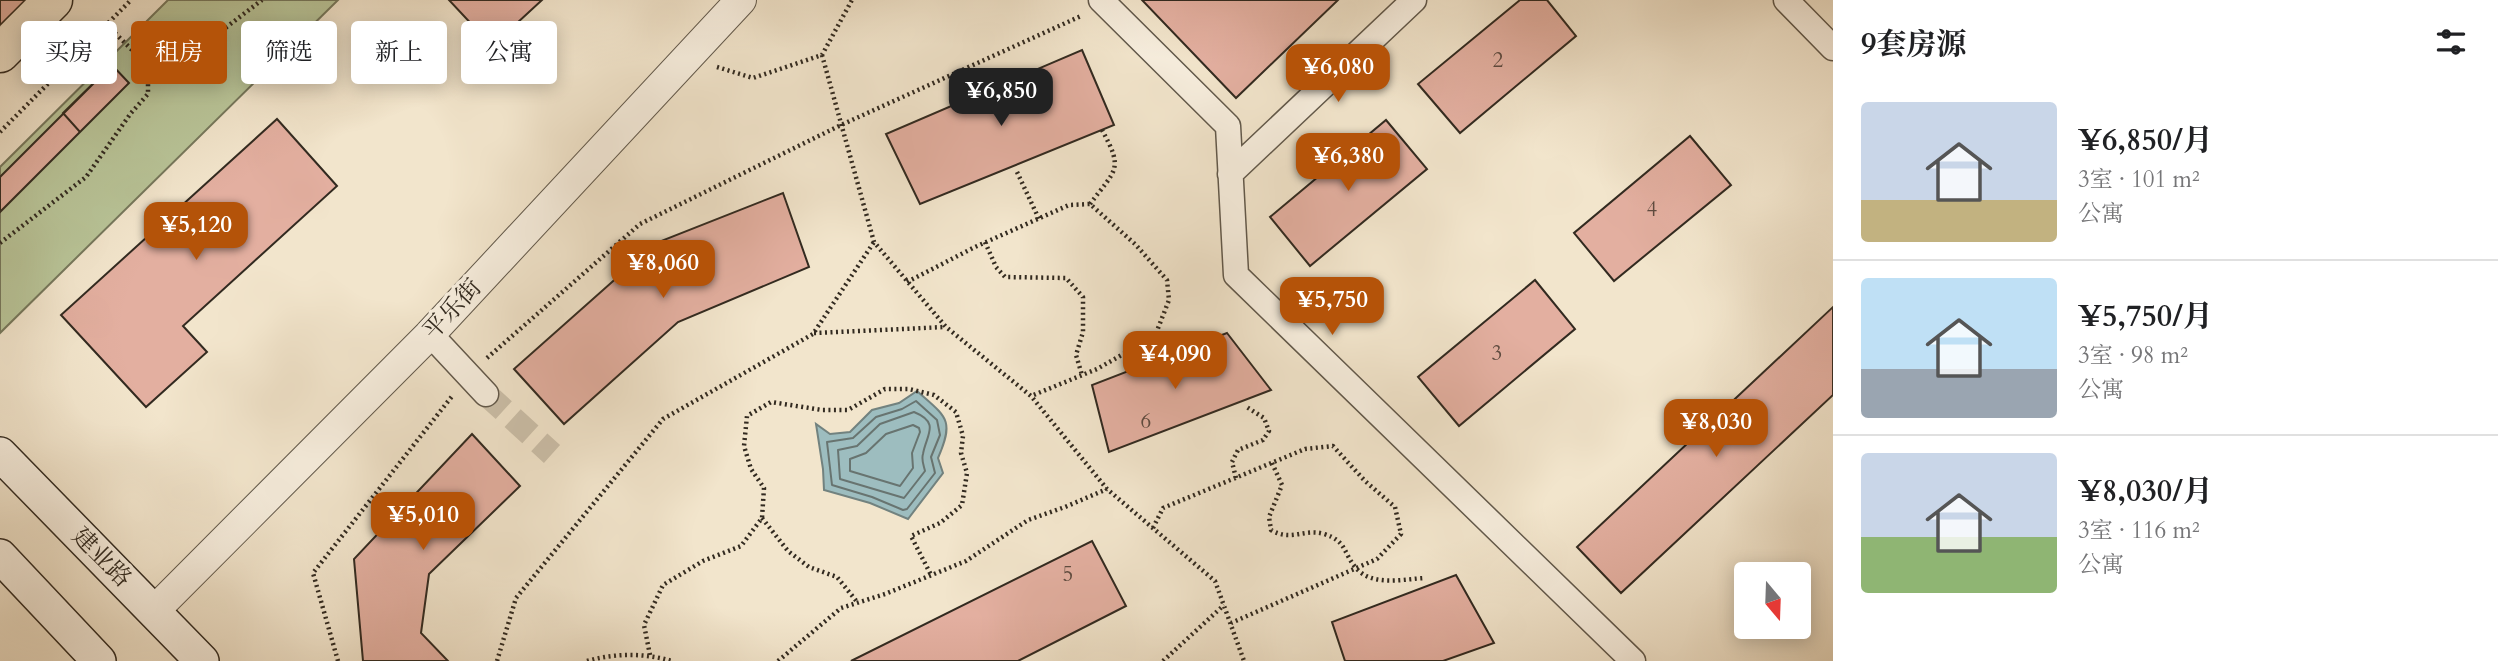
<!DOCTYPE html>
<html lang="zh">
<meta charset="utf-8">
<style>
body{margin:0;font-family:Cardo,"Noto Serif SC",serif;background:#f2f2f2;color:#202124;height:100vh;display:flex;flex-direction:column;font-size:26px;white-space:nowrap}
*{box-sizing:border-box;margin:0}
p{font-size:23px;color:#757577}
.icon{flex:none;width:38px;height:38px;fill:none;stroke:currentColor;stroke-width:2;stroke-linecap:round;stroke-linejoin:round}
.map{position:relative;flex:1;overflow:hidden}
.details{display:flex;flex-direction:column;background:#fff;width:665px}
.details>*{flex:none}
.guide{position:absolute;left:21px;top:21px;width:665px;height:63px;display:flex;gap:14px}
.needle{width:46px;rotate:161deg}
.fabs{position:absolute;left:1734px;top:562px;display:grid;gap:14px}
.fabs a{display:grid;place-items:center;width:77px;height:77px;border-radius:7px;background:#fff;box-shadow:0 4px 18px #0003;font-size:35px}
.price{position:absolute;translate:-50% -60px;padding:0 16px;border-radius:14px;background:#b45309;color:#fff;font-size:23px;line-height:46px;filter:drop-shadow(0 2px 4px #0008)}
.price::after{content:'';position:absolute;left:50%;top:42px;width:21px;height:16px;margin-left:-10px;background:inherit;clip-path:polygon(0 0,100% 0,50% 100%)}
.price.selected{background:#222;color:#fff}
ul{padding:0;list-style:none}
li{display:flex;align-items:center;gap:21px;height:175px;padding:0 28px}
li+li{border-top:2px solid #e0e0e0}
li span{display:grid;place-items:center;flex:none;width:196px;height:140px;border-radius:7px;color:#555}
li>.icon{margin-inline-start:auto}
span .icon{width:84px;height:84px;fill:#fffc;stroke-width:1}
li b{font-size:30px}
h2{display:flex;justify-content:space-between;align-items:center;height:84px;padding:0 28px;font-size:30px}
.pill{padding:0 24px;border-radius:7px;background:#fff;box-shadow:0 4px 18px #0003;font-size:24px;line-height:63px}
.pill.selected{background:#b45309;color:#fff}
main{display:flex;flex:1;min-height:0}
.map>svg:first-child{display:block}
</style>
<main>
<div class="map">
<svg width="1833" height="661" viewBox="0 0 1833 661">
<rect width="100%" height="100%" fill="#f2e5cc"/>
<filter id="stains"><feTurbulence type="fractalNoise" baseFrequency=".00286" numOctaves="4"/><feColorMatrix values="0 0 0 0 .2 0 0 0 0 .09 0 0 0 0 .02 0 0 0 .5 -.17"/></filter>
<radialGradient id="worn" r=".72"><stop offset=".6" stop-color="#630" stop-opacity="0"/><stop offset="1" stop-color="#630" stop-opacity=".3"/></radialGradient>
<path fill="#b9c599" stroke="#76785c" stroke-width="2" d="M168,0H338L0,333V167Z"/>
<path fill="#9dbdbf" stroke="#72827f" stroke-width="2" d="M917,391C946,417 955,419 938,458L943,473L908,519L870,503L824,490L823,469L816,424L830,434L850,432L872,410L899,403Z"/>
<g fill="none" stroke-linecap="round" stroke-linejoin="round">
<path stroke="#687470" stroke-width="2" d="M916,401L937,420L940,435L931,457L935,473L907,509L903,510L872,497L832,485L827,442L853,438L876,417L902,409Z
M914,412C941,423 926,435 923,454C921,460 924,466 925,471L904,498L840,479L838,450L857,446L880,424Z
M913,425L919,428L920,432L912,453L913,468L900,486L850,471V459L866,453L886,434Z"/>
</g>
<path fill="#e3afa0" stroke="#322a20" stroke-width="2" d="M0,0H61L0,61Z
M449,0H542L492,46Z
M1142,0H1338L1236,98Z
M1520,0H1547L1576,36L1460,133L1418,84Z
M1082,50L1114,125L920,204L886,134Z
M112,65L129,83L0,212V177Z
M112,65L129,83L80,132L63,113Z
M277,119L337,186L183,326L207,352L146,407L61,315Z
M1386,120L1427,169L1310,266L1270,217Z
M1690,136L1731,185L1614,281L1574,233Z
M783,193L809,267L678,322L564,424L514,369L656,243Z
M1535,280L1575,329L1459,426L1418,377Z
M1833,307V395L1621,593L1577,547Z
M1227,333L1271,390L1109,452L1092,385Z
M472,434L520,486L429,574L421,633L448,661H363L354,559Z
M1092,541L1126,606L1018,661H851Z
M1456,575L1494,643L1443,661H1345L1332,622Z"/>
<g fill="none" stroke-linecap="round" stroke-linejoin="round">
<path stroke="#ccc0aa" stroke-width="24" stroke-dasharray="24 12" stroke-linecap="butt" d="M486,394L552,454"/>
<defs>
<path id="minor" d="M1101,0L1228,126L1236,275L1633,661
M1786,0L1833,48
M1230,174L1414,0
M430,334L486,394"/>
<path id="tertiary" d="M155,610L430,334L741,0"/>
<path id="secondary" d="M0,454L202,661
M0,556L99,661"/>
<path id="primary" d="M0,53L53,0"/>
</defs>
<use href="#minor" stroke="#62594b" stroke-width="27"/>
<use href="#tertiary" stroke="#62594b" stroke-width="32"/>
<use href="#secondary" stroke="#322a20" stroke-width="36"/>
<use href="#primary" stroke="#322a20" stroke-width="41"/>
<path stroke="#322a20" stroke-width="4.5" stroke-dasharray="2 3.5" stroke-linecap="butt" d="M115,33L154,72
M822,55L874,242L946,327L1031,396L1107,489L1215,581L1244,661
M717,67L753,78L822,55L852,0
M0,132L131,0
M1017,172L1039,219
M1090,204C1116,169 1124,170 1102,130
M985,242L996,267L1005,277L1066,278L1083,297V332L1076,355L1082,375
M0,243L86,177L131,113L148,94V78L162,64L201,54L220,32L262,0
M907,282L975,247L1069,205L1090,204L1135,244L1167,280L1169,300L1155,336L1097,369L1031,396
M814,333L945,327
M487,358L640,224L841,125L1081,16
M1272,463L1282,485L1269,517L1271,530C1291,542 1305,528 1324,534C1347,541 1343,553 1356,568C1372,587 1404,579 1425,578
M1236,478L1232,462L1238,450L1263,440L1269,431L1264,418L1245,406
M762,518L788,551L809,567L837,577L858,603
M1153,528L1163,508L1305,449L1333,446L1365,481L1395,507L1401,534L1377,559L1231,623
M650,655L644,625L663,585L703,561L741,546L762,518L764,488L751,469L744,446L747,416L771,402L822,410H848L885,389H909L934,395L956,412L963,436L961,453L967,473L962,505L940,523L911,536L931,575
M338,661L313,573L453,395
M497,661L516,598L663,419L813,334L874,242
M587,661C615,653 645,653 672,661
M778,661L841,608L885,594L966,561L1028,520L1065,507L1107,489
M1163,661L1224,605"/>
<use href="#minor" stroke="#f7eede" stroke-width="24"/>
<use href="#tertiary" stroke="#f7eede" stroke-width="30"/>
<use href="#secondary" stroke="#f7eede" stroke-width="33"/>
<use href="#primary" stroke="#f2e5cc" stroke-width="38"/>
</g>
<g text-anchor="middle" stroke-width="7" stroke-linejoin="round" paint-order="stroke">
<g font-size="21" fill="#5e4b40">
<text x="1498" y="67">2</text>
<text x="1652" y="216">4</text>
<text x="1497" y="360">3</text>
<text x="1146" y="428">6</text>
<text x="1068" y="581">5</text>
</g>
<g font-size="24" fill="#322a20" stroke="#f7eede">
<text transform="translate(452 309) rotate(-47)" y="8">平乐街</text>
<text transform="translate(102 557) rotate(45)" y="8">建业路</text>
</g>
</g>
<rect width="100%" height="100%" filter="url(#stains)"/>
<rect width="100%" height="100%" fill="url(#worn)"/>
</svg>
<div class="fabs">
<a><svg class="needle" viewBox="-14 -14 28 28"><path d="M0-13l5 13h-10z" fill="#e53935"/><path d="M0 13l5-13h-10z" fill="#757577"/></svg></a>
</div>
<b class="price" style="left:1338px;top:104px">¥6,080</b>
<b class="price selected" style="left:1001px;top:128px">¥6,850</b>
<b class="price" style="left:1348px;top:193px">¥6,380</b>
<b class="price" style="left:196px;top:262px">¥5,120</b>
<b class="price" style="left:663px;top:300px">¥8,060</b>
<b class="price" style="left:1332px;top:337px">¥5,750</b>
<b class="price" style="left:1175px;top:391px">¥4,090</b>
<b class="price" style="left:1716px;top:459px">¥8,030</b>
<b class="price" style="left:423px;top:552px">¥5,010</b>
<div class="guide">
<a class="pill">买房</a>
<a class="pill selected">租房</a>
<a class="pill">筛选</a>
<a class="pill">新上</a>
<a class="pill">公寓</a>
</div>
</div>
<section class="details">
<h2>9套房源<svg class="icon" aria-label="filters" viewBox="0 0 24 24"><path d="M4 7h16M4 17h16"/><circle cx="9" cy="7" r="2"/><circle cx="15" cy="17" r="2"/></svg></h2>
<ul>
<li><span style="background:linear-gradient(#c9d6e8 70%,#c2b280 0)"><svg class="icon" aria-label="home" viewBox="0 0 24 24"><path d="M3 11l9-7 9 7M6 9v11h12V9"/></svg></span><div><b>¥6,850/月</b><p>3室 · 101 m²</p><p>公寓</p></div></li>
<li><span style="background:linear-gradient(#bfe0f5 65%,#9aa5b1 0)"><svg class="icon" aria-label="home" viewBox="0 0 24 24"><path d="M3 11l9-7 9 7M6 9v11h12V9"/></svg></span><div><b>¥5,750/月</b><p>3室 · 98 m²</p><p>公寓</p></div></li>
<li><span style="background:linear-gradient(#c9d6e8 60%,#8fb573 0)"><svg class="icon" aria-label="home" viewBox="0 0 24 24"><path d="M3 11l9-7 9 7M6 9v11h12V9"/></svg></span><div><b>¥8,030/月</b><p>3室 · 116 m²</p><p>公寓</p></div></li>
</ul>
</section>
</main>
